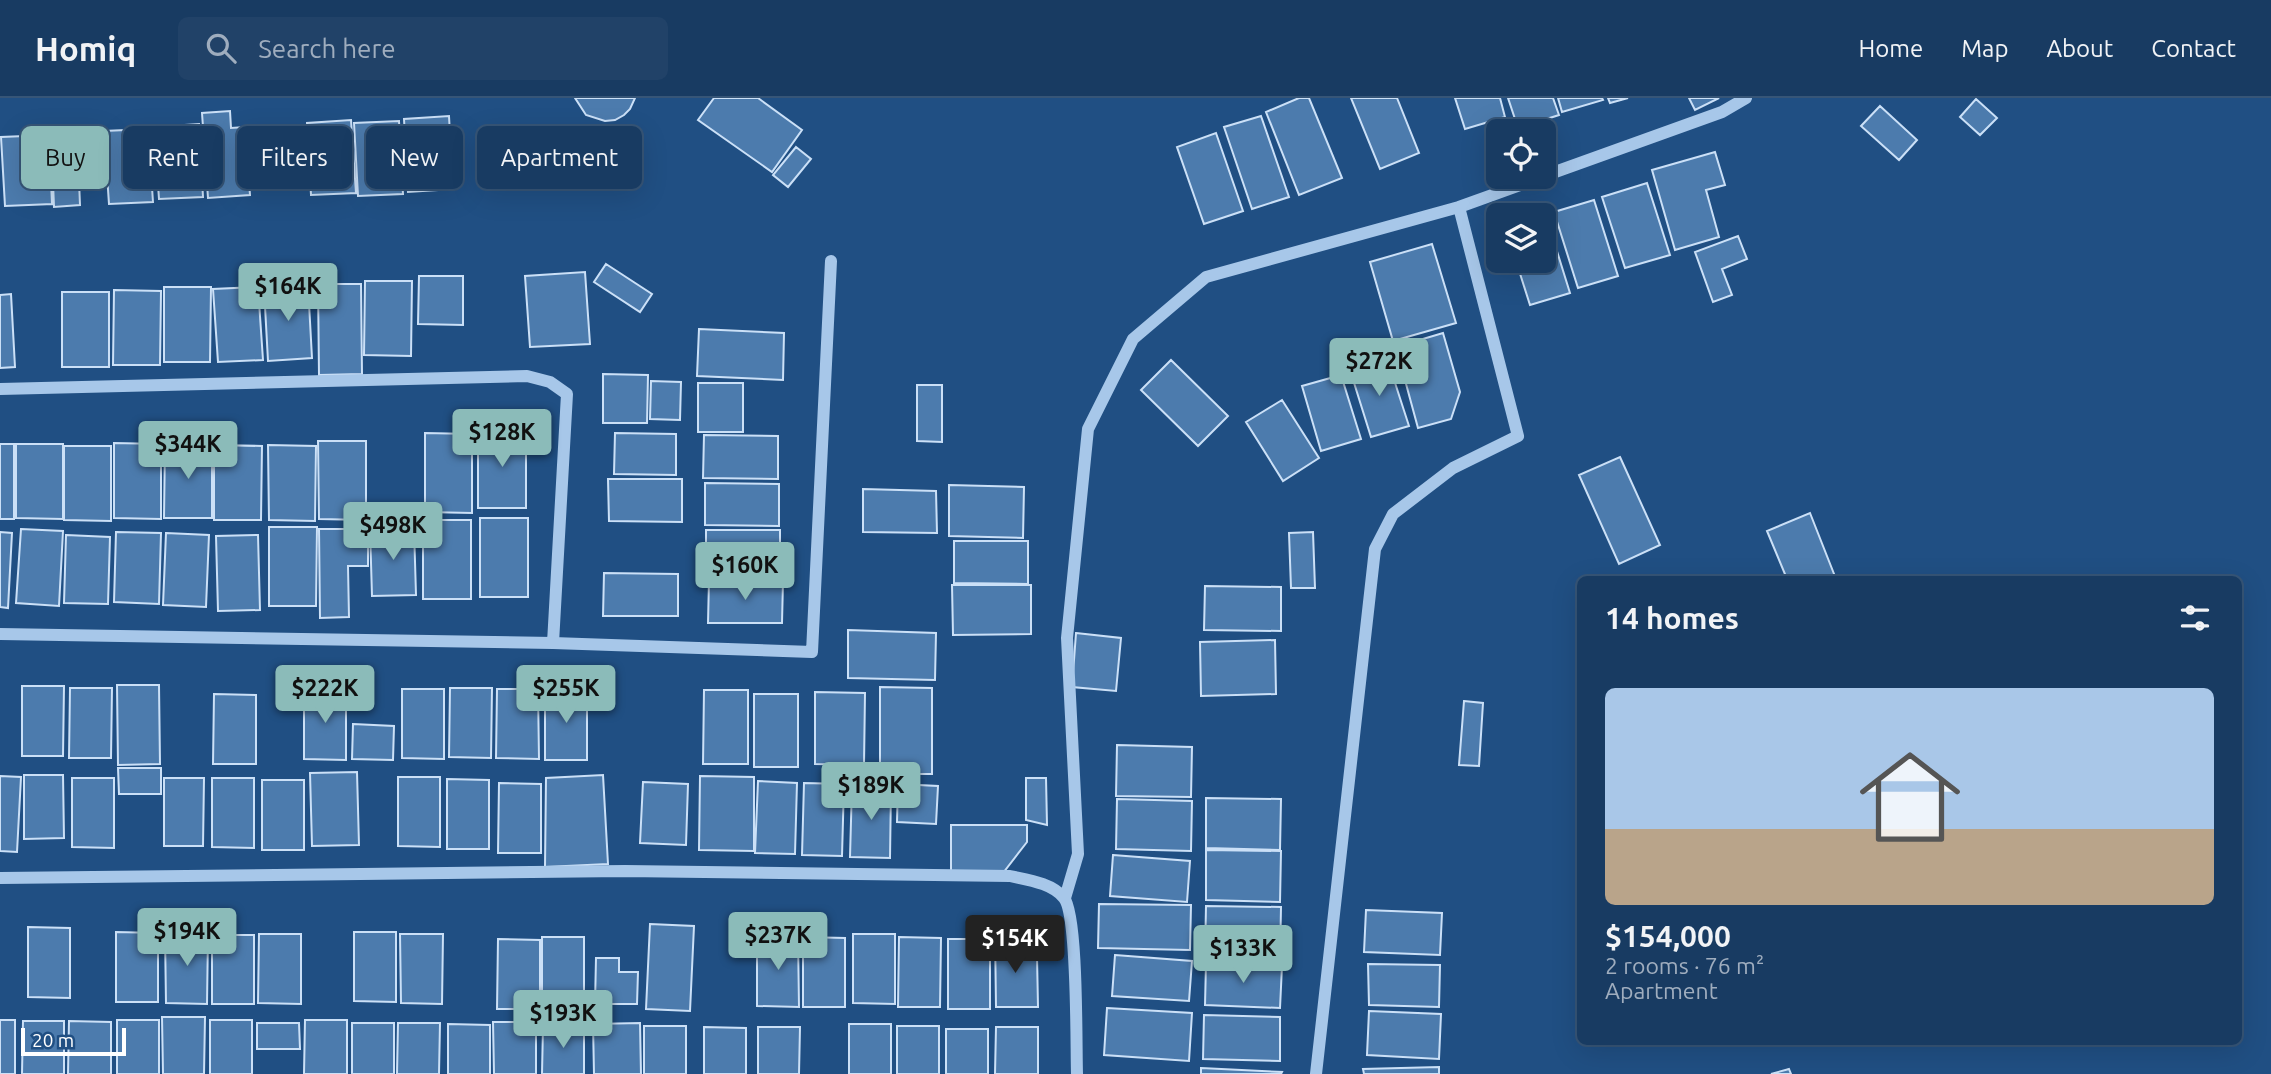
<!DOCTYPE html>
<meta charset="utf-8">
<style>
body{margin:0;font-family:Ubuntu,sans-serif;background:#214268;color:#f1f3f6;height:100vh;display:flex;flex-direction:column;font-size:26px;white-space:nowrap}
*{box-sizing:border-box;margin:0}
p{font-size:23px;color:#9fadbe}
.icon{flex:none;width:38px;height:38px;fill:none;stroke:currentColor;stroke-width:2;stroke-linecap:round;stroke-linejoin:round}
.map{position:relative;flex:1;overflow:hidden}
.details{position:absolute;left:1577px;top:478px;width:665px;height:469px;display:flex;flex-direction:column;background:#183b62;border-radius:10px;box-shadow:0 7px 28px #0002,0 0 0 2px #365577}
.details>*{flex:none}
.guide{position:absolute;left:21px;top:28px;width:665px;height:63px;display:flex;gap:14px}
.fabs{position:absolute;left:1486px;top:21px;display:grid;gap:14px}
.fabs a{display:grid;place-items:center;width:70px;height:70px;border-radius:10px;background:#183b62;box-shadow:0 7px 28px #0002,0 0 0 2px #365577;font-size:35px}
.scale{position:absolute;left:21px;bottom:18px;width:105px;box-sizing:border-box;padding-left:7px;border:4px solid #fff;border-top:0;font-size:19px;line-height:24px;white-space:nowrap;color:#fff;-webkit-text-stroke:5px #204f83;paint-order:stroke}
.price{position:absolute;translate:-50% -60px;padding:0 16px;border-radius:7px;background:#8bbbb9;color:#111;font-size:23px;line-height:46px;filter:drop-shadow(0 2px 4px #0008)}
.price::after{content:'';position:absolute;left:50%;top:42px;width:21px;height:16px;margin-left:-10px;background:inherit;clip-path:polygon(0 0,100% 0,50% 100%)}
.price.on{background:#222;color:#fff}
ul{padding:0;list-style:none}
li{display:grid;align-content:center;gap:14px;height:371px;padding:0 28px}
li+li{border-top:2px solid #365577}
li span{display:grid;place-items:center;height:217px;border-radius:10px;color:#555}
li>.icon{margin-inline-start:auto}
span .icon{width:126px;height:126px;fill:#fffc;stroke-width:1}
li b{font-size:30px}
h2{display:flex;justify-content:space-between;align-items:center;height:84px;padding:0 28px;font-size:30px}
.pill{padding:0 24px;border-radius:10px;background:#183b62;box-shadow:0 7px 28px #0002,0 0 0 2px #365577;font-size:24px;line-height:63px}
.pill.on{background:#8bbbb9;color:#111}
header{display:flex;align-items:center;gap:42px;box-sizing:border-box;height:98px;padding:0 35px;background:#183b62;border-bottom:2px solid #365577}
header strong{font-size:33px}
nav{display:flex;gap:38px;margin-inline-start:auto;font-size:24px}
.search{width:490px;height:63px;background:#214268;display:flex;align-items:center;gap:18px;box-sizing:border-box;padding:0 24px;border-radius:10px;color:#9fadbe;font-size:26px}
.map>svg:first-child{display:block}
</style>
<header>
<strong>Homiq</strong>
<div class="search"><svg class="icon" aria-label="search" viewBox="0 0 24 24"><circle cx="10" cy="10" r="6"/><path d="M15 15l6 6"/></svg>Search here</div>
<nav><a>Home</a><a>Map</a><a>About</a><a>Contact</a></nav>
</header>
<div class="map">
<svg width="2271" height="976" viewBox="0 0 2271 976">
<rect width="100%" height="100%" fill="#204f83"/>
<path fill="#4c7bad" stroke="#cbe0f7" stroke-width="2" d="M575,0H635L630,11L624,17L615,22L605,23L586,17Z
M714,0H758L802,32L772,74L698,22Z
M1299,0H1309L1342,80L1299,97L1266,14Z
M1351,0H1397L1419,55L1380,71Z
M1455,0H1500L1505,19L1465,31Z
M1508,0H1553L1559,17L1518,30Z
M1558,0H1602L1603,2L1562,14Z
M1608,0H1628L1610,5Z
M1689,0H1719L1695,12Z
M1976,1L1997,20L1980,37L1960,19Z
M1880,8L1917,42L1899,62L1861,28Z
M230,13L231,30L245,29L250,97L208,100L202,15Z
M449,18L453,91L408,94L404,21Z
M1261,18L1289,99L1252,111L1224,29Z
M351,22L356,95L311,97L307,25Z
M399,23L403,96L358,98L354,25Z
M199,26L203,99L159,101L154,29Z
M148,31L153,104L109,106L104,33Z
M1216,35L1243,113L1204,126L1177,49Z
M49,37L52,106L5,108L1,39Z
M796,49L811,61L788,89L773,77Z
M1715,54L1725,87L1706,92L1719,139L1675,152L1652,72Z
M78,58L80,107L54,109L52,59Z
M1647,85L1670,157L1625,170L1602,99Z
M1594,102L1618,178L1578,190L1554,114Z
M1546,118L1570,195L1530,207L1516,163H1544V119Z
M1738,138L1747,161L1722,171L1732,197L1713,204L1695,154Z
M1432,146L1456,225L1393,243L1370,164Z
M606,166L652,196L640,214L594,184Z
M585,174L590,246L530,249L525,178Z
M419,178H463V227L418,226Z
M365,183H412L411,258L364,257Z
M318,186H361L362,276L319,277Z
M308,187L312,260L268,263L264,190Z
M164,189H211L210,264H164Z
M258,189L263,262L218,264L213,191Z
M114,192L161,193L160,267H113Z
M62,194H109V269H62Z
M11,196L15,269L0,270V197Z
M699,231L784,235L783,282L697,278Z
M1443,235L1460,294L1451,321L1418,330L1396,249Z
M1387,260L1409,328L1371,339L1350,272Z
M1171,262L1228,318L1198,348L1141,292Z
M603,276L648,277L647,325H603Z
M1341,277L1361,341L1321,353L1302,288Z
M651,283L681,284L680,322L650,321Z
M698,285H743V334H698Z
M917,287H942V344L917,343Z
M1282,302L1319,360L1283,383L1246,324Z
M478,331L526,332V410H478Z
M425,335L472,336V415L425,414Z
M615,335L676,336V377L614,376Z
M704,337L778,338V381L703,380Z
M318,343H366V422L319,421Z
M114,345L161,346V421L114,420Z
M165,345H212V420H164Z
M0,346H14V421H0Z
M16,346H63V421L16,420Z
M214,347L262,348L261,422H214Z
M268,347L316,348L315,423L269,422Z
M64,348H111V423L64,422Z
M1620,359L1660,447L1619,466L1579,377Z
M608,381H682V424L609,423Z
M705,385L779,386V428L705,427Z
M949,387L1024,389L1023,440L949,438Z
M863,391L936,393L937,435L863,434Z
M1810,415L1836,481H1787L1767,433Z
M480,420H528V499H480Z
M423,422H471V501H423Z
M269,429H317L316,508H269Z
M414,430L416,497L372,498L370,431Z
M21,431L63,433L59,508L16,505Z
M319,431H368V468H348L349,519L320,520Z
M706,432H780V475L706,474Z
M0,434L12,435L8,510L0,509Z
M116,434L161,435L159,506L114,504Z
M1313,434L1315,490H1291L1289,435Z
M166,435L209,437L206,509L163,507Z
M66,437L110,439L108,506L64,505Z
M258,437L260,512L218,513L216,438Z
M954,443H1028V486L954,485Z
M604,475L678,476V518H603Z
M709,482L783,483L782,525H708Z
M952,487H1031V536L953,537Z
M1205,488L1281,489V533L1204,532Z
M848,532L936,535L935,582L848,580Z
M1076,535L1121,540L1116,593L1072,589Z
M1275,542L1276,596L1201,598L1200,544Z
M117,587H159L160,666L118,667Z
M22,588H64L63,658H22Z
M880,589L932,590V676H880Z
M70,590H112L111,660H69Z
M450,590H492L491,660L449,659Z
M402,591H444V661L402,660Z
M497,591H538L539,661L496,660Z
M304,592H346V662L304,661Z
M545,592L587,593V662H545Z
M704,592H748V666H703Z
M815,594L865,595L864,667L815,666Z
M214,596L256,597V666H213Z
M754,596H798V669H754Z
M1464,603L1483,605L1479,668L1459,667Z
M353,626L394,628L393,662L352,661Z
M1117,647L1192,649L1191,699L1116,698Z
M118,670H161V696H119Z
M357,674L359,747L312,748L310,675Z
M24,677H63L64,740L24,741Z
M603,677L608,766L545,769L546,680Z
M0,678L21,679L17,754L0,753Z
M700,678L754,679V753L699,752Z
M398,679H440V749L398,748Z
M72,680H114V750L72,749Z
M164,680H204L203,748H164Z
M212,680H254V750L212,749Z
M1026,680H1046L1047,727L1026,722Z
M447,681L489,682V751H447Z
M262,682H304V752H262Z
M758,683L797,685L795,756L755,755Z
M643,684L688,686L686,747L640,745Z
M499,685L541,686V755H498Z
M804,685L844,686L842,758L802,757Z
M898,686L938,688L936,726L897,724Z
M852,687L891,689L890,760L850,759Z
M1206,700L1281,701L1280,752L1206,750Z
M1117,701L1192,703L1191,753L1116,751Z
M951,727H1027V744L1003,775H951Z
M1206,752L1281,753L1280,804L1206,802Z
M1113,757L1190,763L1187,804L1110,798Z
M1099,806L1191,807L1190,852L1098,850Z
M1206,808L1281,809L1280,859L1205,858Z
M1366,812L1442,815L1440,857L1364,854Z
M650,826L694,828L690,913L646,911Z
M28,829L70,830V900L28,899Z
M116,834L158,835V904H116Z
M354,834H396V904L354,903Z
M995,835L1037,858L1038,909H996Z
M165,836H208L207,906L166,905Z
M259,836H301V906L258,905Z
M400,836H443L442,906L401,905Z
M853,836H895V906L853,905Z
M212,837H254V906H212Z
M542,839H584V909L542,908Z
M757,839H798L799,909L757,908Z
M803,839L845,840V909H803Z
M899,839L941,840L940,909H898Z
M498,841L540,842V911H497Z
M948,841H990V911H948Z
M1115,857L1192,863L1189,903L1112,898Z
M596,860H619V874H638L637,906H595Z
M1206,865L1282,868L1280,910L1205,907Z
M1368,866L1440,867L1439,909L1369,907Z
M1107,910L1192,915L1189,963L1104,957Z
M1369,913L1441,916L1439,961L1367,957Z
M1204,917L1280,919V963L1203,961Z
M162,919H205L204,976H163Z
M0,922H15V976H0Z
M117,922H159V976H117Z
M210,922H252V976H210Z
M305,922H347V976H304Z
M23,923H64V976H22Z
M69,923L111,924V976H68Z
M493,924H536V976H494Z
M257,925H299L300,951H257Z
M352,925H394V976H352Z
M398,925H440L439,976H397Z
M640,925L641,976H594L593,926Z
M448,926L490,927V976H448Z
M849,926H891V976H849Z
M543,928H584V976H542Z
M644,928H686V976H644Z
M897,928H939V976H897Z
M704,929L746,930V976H704Z
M758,929H800L799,976H758Z
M996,929H1038V976H995Z
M946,931H988V976H946Z
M1439,969V976H1364L1363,971Z
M1201,970L1282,974L1281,976H1201Z
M1789,971L1791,976H1771Z"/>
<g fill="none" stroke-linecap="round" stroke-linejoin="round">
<path stroke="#a7c7e9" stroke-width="12" d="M1544,78L1722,14L1746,0
M0,291L527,278L550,284L567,296L553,545
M0,536L553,545L812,554L831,163
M0,780L625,773L1010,778C1028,782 1052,785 1064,800C1078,817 1076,947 1077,976
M1065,800L1078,756L1067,540L1088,331L1133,241L1206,179L1459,109
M1316,976L1375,451L1393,416L1453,370L1518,338L1459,109L1542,79"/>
</g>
</svg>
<div class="fabs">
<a><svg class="icon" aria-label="locate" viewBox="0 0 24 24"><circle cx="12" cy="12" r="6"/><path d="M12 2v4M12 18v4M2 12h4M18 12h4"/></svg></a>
<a><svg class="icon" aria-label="layers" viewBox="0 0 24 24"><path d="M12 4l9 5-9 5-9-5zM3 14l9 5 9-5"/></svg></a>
</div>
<div class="scale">20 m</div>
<b class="price" style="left:288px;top:225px">$164K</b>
<b class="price" style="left:1379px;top:300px">$272K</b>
<b class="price" style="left:502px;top:371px">$128K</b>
<b class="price" style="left:188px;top:383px">$344K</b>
<b class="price" style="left:393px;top:464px">$498K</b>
<b class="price" style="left:745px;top:504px">$160K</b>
<b class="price" style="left:325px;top:627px">$222K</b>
<b class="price" style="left:566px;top:627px">$255K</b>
<b class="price" style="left:871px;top:724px">$189K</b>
<b class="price" style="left:187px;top:870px">$194K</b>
<b class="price" style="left:778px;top:874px">$237K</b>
<b class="price on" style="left:1015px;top:877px">$154K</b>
<b class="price" style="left:1243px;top:887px">$133K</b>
<b class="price" style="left:563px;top:952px">$193K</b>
<div class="guide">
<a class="pill on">Buy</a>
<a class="pill">Rent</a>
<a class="pill">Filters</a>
<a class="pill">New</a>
<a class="pill">Apartment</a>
</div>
<section class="details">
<h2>14 homes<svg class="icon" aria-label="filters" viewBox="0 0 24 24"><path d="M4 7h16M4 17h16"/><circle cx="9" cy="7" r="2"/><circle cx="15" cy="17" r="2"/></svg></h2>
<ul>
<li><span style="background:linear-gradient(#a9c7e8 65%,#b9a48a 0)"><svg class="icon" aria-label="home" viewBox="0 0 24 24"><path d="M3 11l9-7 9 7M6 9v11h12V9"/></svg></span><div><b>$154,000</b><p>2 rooms · 76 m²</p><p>Apartment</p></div></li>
</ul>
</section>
</div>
